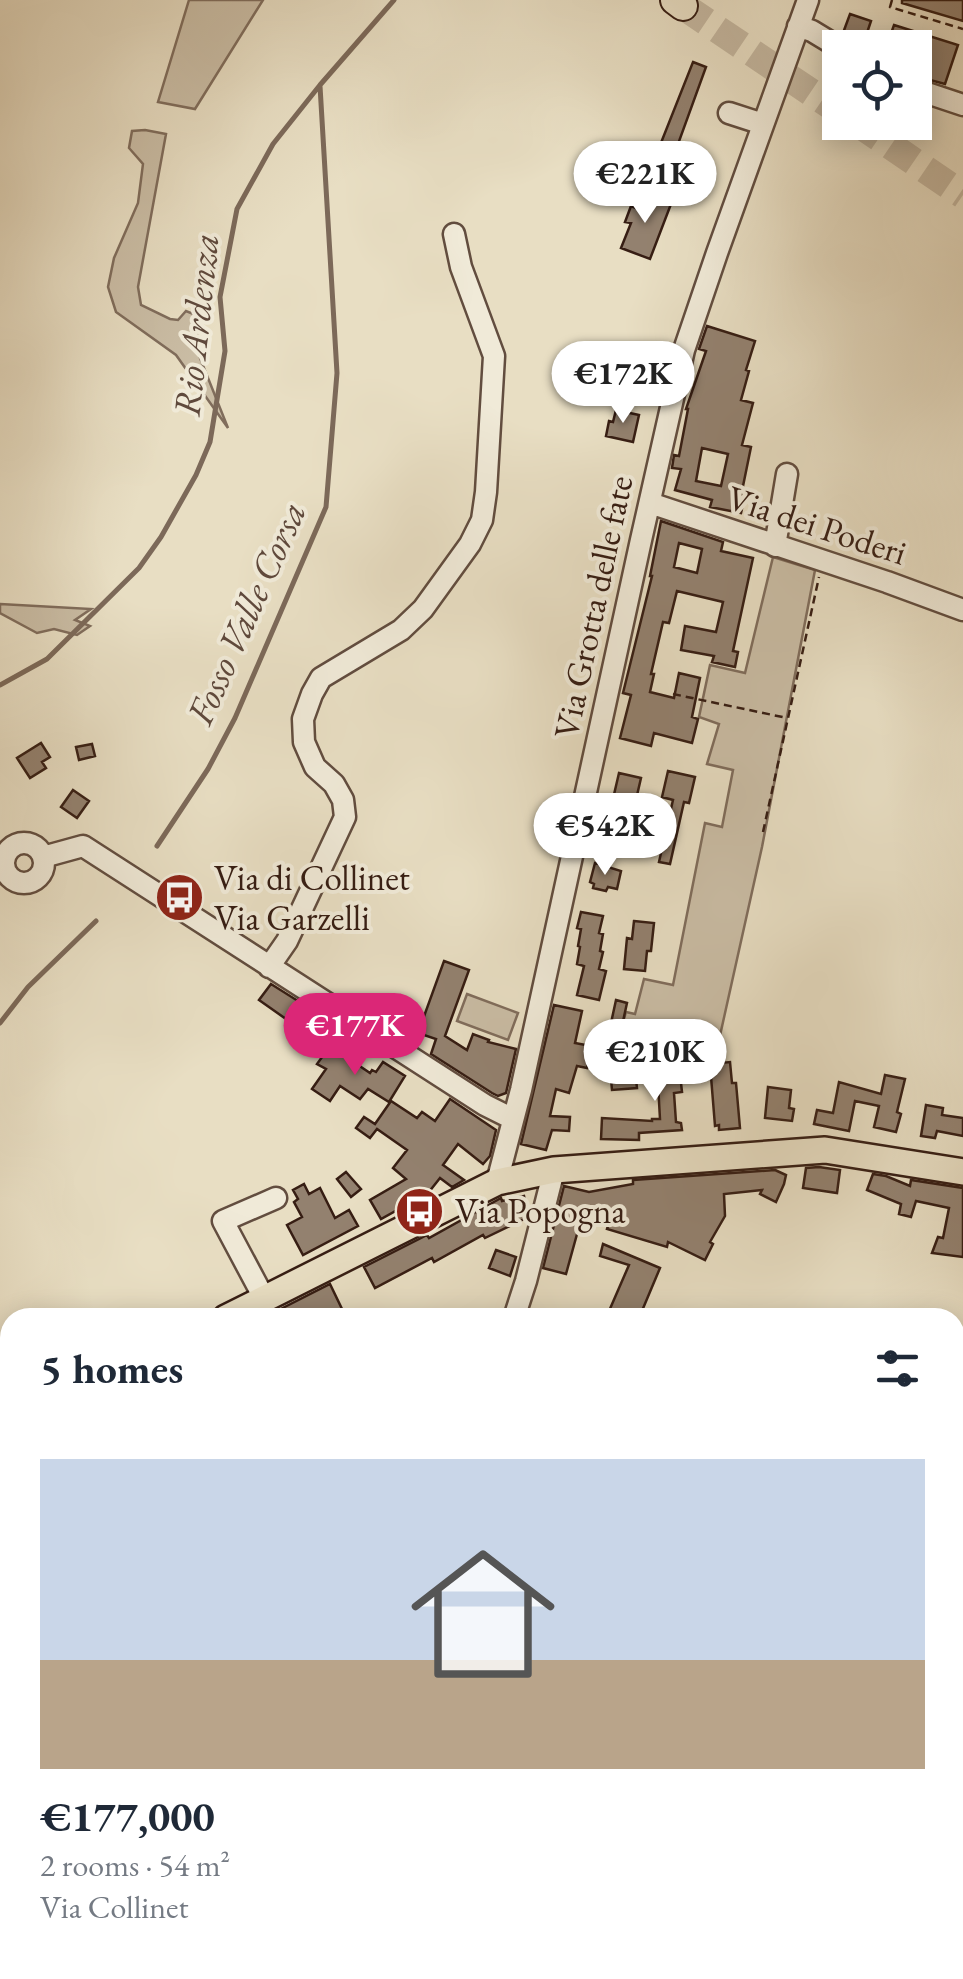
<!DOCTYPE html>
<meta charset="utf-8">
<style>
body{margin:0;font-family:"EB Garamond",serif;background:#f6f6f7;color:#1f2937;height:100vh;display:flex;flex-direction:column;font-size:38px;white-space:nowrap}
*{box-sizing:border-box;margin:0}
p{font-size:32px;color:#747a83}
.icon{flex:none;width:55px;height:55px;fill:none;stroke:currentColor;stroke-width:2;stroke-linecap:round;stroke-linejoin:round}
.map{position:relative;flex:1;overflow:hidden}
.panel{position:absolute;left:0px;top:1308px;width:965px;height:672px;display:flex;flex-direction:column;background:#fff;border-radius:30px 30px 0 0;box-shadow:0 5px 25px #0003}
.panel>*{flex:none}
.tools{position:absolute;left:822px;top:30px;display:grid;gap:20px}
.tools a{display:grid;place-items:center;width:110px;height:110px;border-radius:0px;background:#fff;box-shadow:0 5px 25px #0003;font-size:50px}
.price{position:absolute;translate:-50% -85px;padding:0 22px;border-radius:35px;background:#fff;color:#222;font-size:32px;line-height:65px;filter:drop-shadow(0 2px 5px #0008)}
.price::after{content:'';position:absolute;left:50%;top:60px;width:30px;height:22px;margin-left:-15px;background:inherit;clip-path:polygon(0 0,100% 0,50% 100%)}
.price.active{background:#db2777;color:#fff}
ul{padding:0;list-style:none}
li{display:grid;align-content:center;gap:20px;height:530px;padding:0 40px}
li+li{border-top:2px solid #e0e1e3}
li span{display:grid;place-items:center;height:310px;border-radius:0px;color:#555}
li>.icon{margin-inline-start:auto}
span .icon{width:180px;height:180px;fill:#fffc;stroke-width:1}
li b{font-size:42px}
h2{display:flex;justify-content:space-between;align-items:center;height:120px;padding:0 40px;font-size:42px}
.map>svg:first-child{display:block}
</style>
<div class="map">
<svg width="963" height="1979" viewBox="0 0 963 1979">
<rect width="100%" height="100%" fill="#e8dec3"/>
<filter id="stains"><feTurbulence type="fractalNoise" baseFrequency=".002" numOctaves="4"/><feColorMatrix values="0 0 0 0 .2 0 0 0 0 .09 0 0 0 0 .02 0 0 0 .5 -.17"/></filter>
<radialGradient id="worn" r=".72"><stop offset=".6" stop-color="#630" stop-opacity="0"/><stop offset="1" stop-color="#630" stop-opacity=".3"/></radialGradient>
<path fill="#cabda5" stroke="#806d5c" stroke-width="2.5" d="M189,0H263L195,109L158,102Z
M145,130L166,134L138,287L141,305L170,319L178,320L186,311L196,315L198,353L228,428L176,355L116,312L108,287L114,258L138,203L143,164L129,148L132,131Z
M773,557L815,570L762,847L717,1049L621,1029L626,1012L635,1014L644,979L673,985L705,823L722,827L733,770L707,764L719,724L699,717L710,665L745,673Z
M0,604L91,609L75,620L90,626L77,635L54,629L37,633L0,613Z
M467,994L518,1013L508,1040L457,1021Z
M955,1495L963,1498V1647L955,1645Z
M664,1970H851L849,1979H660Z"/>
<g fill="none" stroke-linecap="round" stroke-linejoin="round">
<path stroke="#7c6959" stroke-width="5" d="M0,685L47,659L139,568L161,537L196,475L210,442L225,351L220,297L237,209L273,144L320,85L394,0
M157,846L208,769L235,718L326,507L337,373L320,86
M0,1023L28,987L96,921"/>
</g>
<path fill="#93816f" stroke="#361d13" stroke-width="2.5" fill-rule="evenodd" d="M902,0H963V21L902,3Z
M850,14L871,21L863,45L852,42L853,36L843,33Z
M894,25L958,45L945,84L915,76V48H886Z
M693,62L706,67L669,169L653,163Z
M641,194L671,204L650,259L621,248L631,223L625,222L631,206L636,208Z
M707,326L755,341L746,370L749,371L741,400L753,403L742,445L751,447L742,491H746L741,513L710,507L712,500L675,490L681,469L672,468L674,455L679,456L688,409H686L706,351L699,349ZM702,448L728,454L721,486L696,481Z
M616,410L639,415L633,442L606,436L609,421L613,422Z
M661,521L723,542L721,551L753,558L733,651L738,652L735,667L712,662L714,656L681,650L685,626L716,632L723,602L677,591L669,623L663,622L651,674H654L650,692L674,698L679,673L700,678L692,717L698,719L692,743L654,733L651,746L620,738L631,695L623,693L652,576H650ZM679,543L702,549L697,573L674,567Z
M41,743L50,757L42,762L46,768L30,778L17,758Z
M92,744L95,756L79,760L76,747Z
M668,771L695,777L689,803L684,802L670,864L659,862L673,800L662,797Z
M619,773L641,778L635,804L625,802L615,843L592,837L597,813L609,816Z
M73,790L89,801L77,818L61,807Z
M595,863L621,871L617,889L608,887L606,891L593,888L594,884L590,882Z
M581,912L603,916L599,933L603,934L600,951L603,952L599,969L606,971L599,1000L577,995L584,966L577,964L580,947L578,946L581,929L577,928Z
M634,921L654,923L651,951H647L645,971L624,969L627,938L632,939Z
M444,961L469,970L445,1036L467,1050L473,1034L489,1040L488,1042L516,1049L506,1093L498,1096L492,1093L431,1054L436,1039L418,1033Z
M271,984L298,1001L286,1019L259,1000Z
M616,1000L627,1003L622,1026L611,1023Z
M554,1005L582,1011L575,1043L591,1046L587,1068L577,1066L569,1093L556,1089L550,1116L570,1117L569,1131L552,1130L546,1150L521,1144Z
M632,1042L637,1088L612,1090L608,1045Z
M330,1046L370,1073L372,1070L376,1072L383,1062L405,1076L389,1102L368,1089L360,1099L340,1086L330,1101L312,1089L326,1069L317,1064Z
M697,1054L698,1073L680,1074L682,1092L674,1093L676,1122L681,1123L682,1130L639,1133V1140L601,1139L602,1118L652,1121V1119H660L657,1066L676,1065L675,1056Z
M730,1062L732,1083H736L740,1128L719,1130V1125L715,1126L710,1064Z
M885,1075L905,1079L897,1112L901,1114L896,1132L874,1127L879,1106L855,1101L849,1131L814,1124L817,1110L833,1113L839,1082L881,1094Z
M768,1087L791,1090L789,1108L794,1109L792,1121L765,1118Z
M450,1099L496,1130L490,1156L483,1164L458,1144L443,1165L464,1180L452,1187L440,1178L421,1202L417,1199L381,1219L370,1200L406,1179L393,1168L407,1150L377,1129L370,1138L356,1128L364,1117L375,1124L391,1101L417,1118L422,1112L435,1121Z
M926,1105L943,1108L942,1115L963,1118V1136L937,1131L935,1138L921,1136Z
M819,1167L840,1170L837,1193L803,1188L806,1168Z
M775,1170L786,1175L784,1184L776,1202L760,1194L762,1190L724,1194L725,1216L710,1242L713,1244L705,1260L668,1242L667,1247L607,1229L613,1211L582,1216L566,1274L543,1268L564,1186L589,1192L633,1184V1180Z
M346,1172L361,1189L351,1197L337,1179Z
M873,1174L886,1176L910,1186L911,1180L963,1188V1257L932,1253L938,1237L943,1238L949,1208L916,1201L911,1217L899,1214L901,1204L867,1190Z
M304,1184L309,1194L320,1188L335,1218L349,1210L358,1226L303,1255L287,1225L302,1217L294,1202L298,1199L293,1190Z
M524,1196L528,1217L485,1238L483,1235L434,1262L432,1258L375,1288L364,1267L427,1235L429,1238L501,1198L502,1201Z
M603,1244L660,1268L639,1318H606L629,1265L600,1256Z
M496,1250L516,1257L510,1276L489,1268Z
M330,1284L342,1309L324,1318H263Z"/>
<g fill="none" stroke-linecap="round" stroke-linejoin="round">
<path stroke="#c4b7a0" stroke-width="28" stroke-dasharray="28 14" stroke-linecap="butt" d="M683,6L840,112
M856,122L963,195"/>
<defs>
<path id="minor" d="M798,26L812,31L840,48
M915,89L963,105
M729,113L763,124
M650,503L887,582L963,610
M775,546L787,474
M4 863a20 20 0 1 1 40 0a20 20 0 1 1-40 0Z
M43,857L83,846L485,1105L513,1119
M269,967L287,941L345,817L343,800L334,784L315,767L304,742L303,719L312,694L321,678L401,630L423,609L470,544L482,520L486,492L494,356L461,267L454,234
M497,1182L521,1090L641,540L684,350L717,253L808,0
M264,1298L223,1221L276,1198
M514,1318L526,1281L554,1170
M0,1509L4,1516L0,1528
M955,1662L963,1665
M0,1761L10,1764
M955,1818L963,1819
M955,1963L963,1964
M315,1979L319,1970
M651,1979L655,1970
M864,1979L865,1970"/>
<path id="major" d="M226,1318L497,1182L554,1170L825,1150L963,1172
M0,1431L10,1426"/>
<path id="highway" d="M675,0L683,6"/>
</defs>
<use href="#minor" stroke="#624d3f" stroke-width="25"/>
<use href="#major" stroke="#361d13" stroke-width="30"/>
<use href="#highway" stroke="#361d13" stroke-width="32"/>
<path stroke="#361d13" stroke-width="2.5" stroke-dasharray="8 5" stroke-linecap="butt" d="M892,0L890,7L963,29
M673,694L787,718
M763,832L819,577
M955,1487L963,1490
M752,1970L782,1979"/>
<use href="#minor" stroke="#f0ead8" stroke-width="20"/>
<use href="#major" stroke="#e8dec3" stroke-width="25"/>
<use href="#highway" stroke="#e8dec3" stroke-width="28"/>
</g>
<defs>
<symbol id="bus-disc" viewBox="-11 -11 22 22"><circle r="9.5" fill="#8f2418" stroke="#f0ead8"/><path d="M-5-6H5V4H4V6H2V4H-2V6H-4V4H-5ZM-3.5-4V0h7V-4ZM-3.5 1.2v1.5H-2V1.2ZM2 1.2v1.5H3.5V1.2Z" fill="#fff"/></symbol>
</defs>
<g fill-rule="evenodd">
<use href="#bus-disc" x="152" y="870" width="55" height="55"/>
<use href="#bus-disc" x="392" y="1184" width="55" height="55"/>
</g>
<g text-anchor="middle" stroke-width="8" stroke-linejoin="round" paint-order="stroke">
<g font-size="35" fill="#361d13" stroke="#f0ead8">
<text transform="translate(817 525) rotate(18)" y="12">Via dei Poderi</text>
<text transform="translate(593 607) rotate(-78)" y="12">Via Grotta delle fate</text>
</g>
<g font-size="35" fill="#361d13" stroke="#f0ead8" text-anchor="start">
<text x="214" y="890">Via di Collinet<tspan x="214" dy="40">Via Garzelli</tspan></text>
<text x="455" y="1223">Via Popogna</text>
</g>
<g font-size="38" font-style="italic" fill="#5f493c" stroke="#f0ead8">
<text transform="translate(196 325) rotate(-84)" y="13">Rio Ardenza</text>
<text transform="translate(246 613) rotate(-66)" y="13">Fosso Valle Corsa</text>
</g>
</g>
<rect width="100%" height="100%" filter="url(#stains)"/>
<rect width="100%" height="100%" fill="url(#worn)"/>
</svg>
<div class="tools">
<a><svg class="icon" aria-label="locate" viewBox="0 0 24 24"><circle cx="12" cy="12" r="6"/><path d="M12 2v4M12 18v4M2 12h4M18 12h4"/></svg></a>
</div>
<b class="price" style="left:645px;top:226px">€221K</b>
<b class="price" style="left:623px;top:426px">€172K</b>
<b class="price" style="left:605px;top:878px">€542K</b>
<b class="price active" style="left:355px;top:1078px">€177K</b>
<b class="price" style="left:655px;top:1104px">€210K</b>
<section class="panel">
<h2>5 homes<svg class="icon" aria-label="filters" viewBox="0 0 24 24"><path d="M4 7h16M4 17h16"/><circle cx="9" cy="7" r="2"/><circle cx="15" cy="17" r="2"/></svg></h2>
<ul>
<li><span style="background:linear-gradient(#c9d6e8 65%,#b9a48a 0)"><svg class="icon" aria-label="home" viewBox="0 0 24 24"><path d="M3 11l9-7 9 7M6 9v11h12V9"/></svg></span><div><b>€177,000</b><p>2 rooms · 54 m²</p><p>Via Collinet</p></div></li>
</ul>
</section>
</div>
